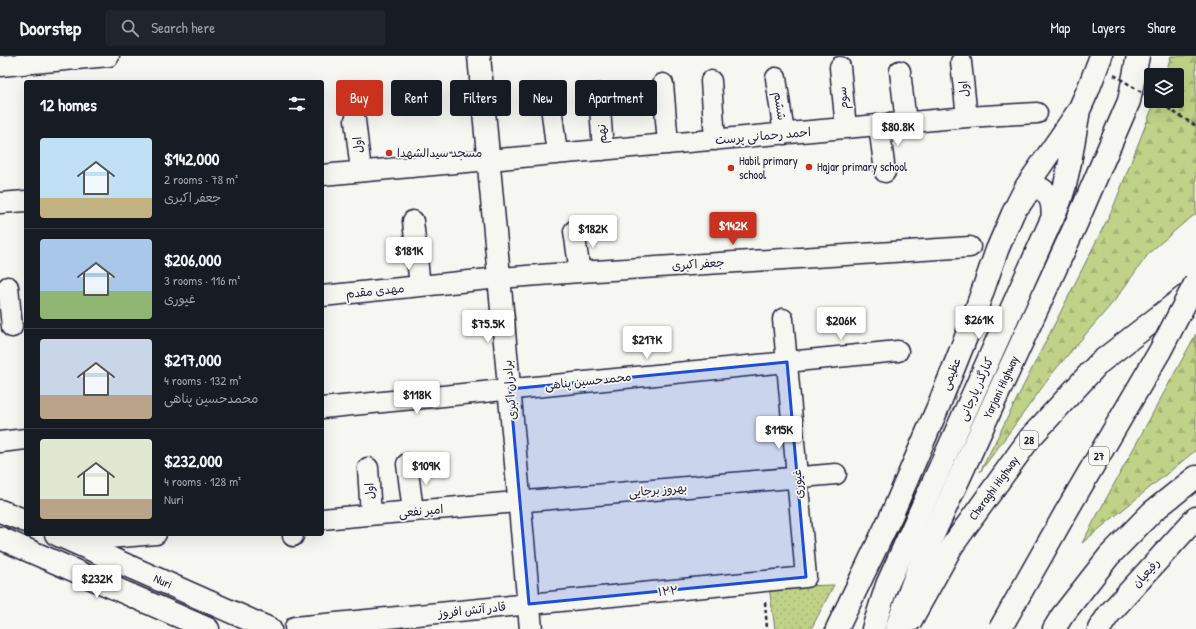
<!DOCTYPE html>
<meta charset="utf-8">
<style>
body{margin:0;font-family:"Patrick Hand","Playpen Sans Arabic",sans-serif;background:#20242c;color:#f1f3f6;height:100vh;display:flex;flex-direction:column;font-size:15px;white-space:nowrap}
*{box-sizing:border-box;margin:0}
p{font-size:13px;color:#9ea1a6}
.icon{flex:none;width:22px;height:22px;fill:none;stroke:currentColor;stroke-width:2;stroke-linecap:round;stroke-linejoin:round}
.map{position:relative;flex:1;overflow:hidden}
.panel{position:absolute;left:24px;top:24px;width:300px;height:456px;display:flex;flex-direction:column;background:#171b24;border-radius:4px;box-shadow:0 4px 16px #0002}
.panel>*{flex:none}
.top-card{position:absolute;left:336px;top:24px;width:380px;height:36px;display:flex;gap:8px}
.controls{position:absolute;left:1144px;top:12px;display:grid;gap:8px}
.controls a{display:grid;place-items:center;width:40px;height:40px;border-radius:4px;background:#171b24;box-shadow:0 4px 16px #0002;font-size:20px}
.price{position:absolute;translate:-50% -34px;padding:0 9px;border-radius:4px;background:#fff;color:#222;font-size:13px;line-height:26px;filter:drop-shadow(0 1px 2px #0008)}
.price::after{content:'';position:absolute;left:50%;top:24px;width:12px;height:9px;margin-left:-6px;background:inherit;clip-path:polygon(0 0,100% 0,50% 100%)}
.price.active{background:#c8321e;color:#fff}
ul{padding:0;list-style:none}
li{display:flex;align-items:center;gap:12px;height:100px;padding:0 16px}
li+li{border-top:1px solid #363941}
li span{display:grid;place-items:center;flex:none;width:112px;height:80px;border-radius:4px;color:#555}
li>.icon{margin-inline-start:auto}
span .icon{width:48px;height:48px;fill:#fffc;stroke-width:1}
li b{font-size:17px}
h2{display:flex;justify-content:space-between;align-items:center;height:48px;padding:0 16px;font-size:17px}
.pill{padding:0 14px;border-radius:4px;background:#171b24;box-shadow:0 4px 16px #0002;font-size:14px;line-height:36px}
.pill.active{background:#c8321e;color:#fff}
header{display:flex;align-items:center;gap:24px;box-sizing:border-box;height:56px;padding:0 20px;background:#171b24;border-bottom:1px solid #363941}
header strong{font-size:19px}
nav{display:flex;gap:22px;margin-inline-start:auto;font-size:14px}
.search{width:280px;height:36px;background:#20242c;display:flex;align-items:center;gap:10px;box-sizing:border-box;padding:0 14px;border-radius:4px;color:#9ea1a6;font-size:15px}
.map>svg:first-child{display:block}
</style>
<header>
<strong>Doorstep</strong>
<div class="search"><svg class="icon" aria-label="search" viewBox="0 0 24 24"><circle cx="10" cy="10" r="6"/><path d="M15 15l6 6"/></svg>Search here</div>
<nav><a>Map</a><a>Layers</a><a>Share</a></nav>
</header>
<div class="map">
<svg width="1196" height="573" viewBox="0 0 1196 573">
<defs>
<pattern id="grass-dots" width="8" height="8" patternUnits="userSpaceOnUse"><rect width="8" height="8" fill="#c0d287"/><path d="M2 2h.1M6 6h.1" fill="none" stroke="#a5b475" stroke-width="1.8" stroke-linecap="round"/></pattern>
<pattern id="forest-firs" width="22" height="20" patternUnits="userSpaceOnUse"><rect width="22" height="20" fill="#c0d287"/><path d="M5 1l3.5 6h-7zM16 11l3.5 6h-7z" fill="#a5b475"/></pattern>
</defs>
<rect width="100%" height="100%" fill="#f6f6f2"/>
<filter id="ink" filterUnits="userSpaceOnUse"><feTurbulence type="fractalNoise" baseFrequency=".025" numOctaves="2"/><feDisplacementMap in="SourceGraphic" scale="8" xChannelSelector="R" yChannelSelector="G"/><feConvolveMatrix kernelMatrix="1 2 1 2 8 2 1 2 1" color-interpolation-filters="sRGB"/></filter>
<g filter="url(#ink)">
<path fill="url(#grass-dots)" stroke="#717a61" d="M834,529L811,573H775L769,531Z"/>
<path fill="url(#forest-firs)" stroke="#717a61" d="M1171,0H1196V158L1185,166L1149,197L1115,244L1055,314L980,416L1113,152L1155,45H1177V19H1165Z
M1196,278V394L1082,487Z"/>
<g fill="none" stroke-linecap="round" stroke-linejoin="round">
<defs>
<path id="minor" d="M961,6L967,61
M0,10L109,0
M840,11L846,72
M900,15L906,67
M776,22L784,78
M711,25L715,84
M663,28L668,88
M599,38L603,94
M550,42L557,98
M355,64L361,115
M879,69L885,116
M322,119L967,61L1037,57
M0,147L26,145
M413,165L420,230
M574,175L580,216
M8,231L12,271
M322,240L499,222L580,216L970,191
M322,352L898,295
M0,386L26,383
M407,408L413,455
M368,412L371,459
M322,463L836,418
M293,478V480
M73,485L156,478
M295,571L806,521L783,263"/>
<path id="tertiary" d="M479,0L531,573
M1020,148C1023,144 1027,136 1032,133C1042,128 1051,141 1052,149C1053,154 1052,158 1053,162
M837,573L892,458L938,351L970,271L997,194L1013,157L1026,131L1077,57
M873,573L887,529L1060,145L1065,129L1070,106L1079,54L1088,34L1101,0
M1099,573L1109,558L1196,462"/>
<g id="secondary">
<path d="M0,455L26,465"/>
<path id="s1" d="M56,478L270,573"/>
<path d="M0,482L208,573"/>
</g>
<g id="trunk">
<path id="s2" d="M911,564L952,490L1030,382L1099,307L1193,234"/>
<path id="s3" d="M896,573L921,505L1076,168L1129,45L1138,0"/>
<path d="M1054,573L1062,560L1109,500L1152,456L1196,421"/>
</g>
</defs>
<use href="#minor" stroke="#22223b" stroke-width="23"/>
<use href="#tertiary" stroke="#22223b" stroke-width="25"/>
<use href="#secondary" stroke="#22223b" stroke-width="25"/>
<use href="#trunk" stroke="#22223b" stroke-width="25"/>
<path stroke="#22223b" stroke-width="2.5" stroke-dasharray="4 3" stroke-linecap="butt" d="M1156,45L1196,70
M765,546L767,573"/>
<use href="#minor" stroke="#f6f6f2" stroke-width="20"/>
<use href="#tertiary" stroke="#f6f6f2" stroke-width="22"/>
<use href="#secondary" stroke="#f6f6f2" stroke-width="22"/>
<use href="#trunk" stroke="#f6f6f2" stroke-width="22"/>
<defs>
<path id="trunk-bridge" d="M1000,573L1066,456L1160,295L1196,226"/>
</defs>
<use href="#trunk-bridge" stroke="#22223b" stroke-width="25" stroke-linecap="butt"/>
<path stroke="#22223b" stroke-width="2.5" stroke-dasharray="4 3" stroke-linecap="butt" d="M1114,19L1151,42"/>
<use href="#trunk-bridge" stroke="#f6f6f2" stroke-width="22"/>
</g>
</g>
<path fill="#1d4ed8" fill-opacity="0.2" stroke="#1d4ed8" stroke-width="3" stroke-linejoin="round" d="M787,306L806,521L529,548L510,333Z"/>
<g fill="#c8321e" stroke="#f6f6f2" stroke-width="1.5">
<circle cx="389" cy="97" r="4"/>
<circle cx="809" cy="111" r="4"/>
<circle cx="731" cy="112" r="4"/>
</g>
<g text-anchor="middle" stroke-width="3.5" stroke-linejoin="round" paint-order="stroke">
<g fill="#f6f6f2" stroke="#626272" stroke-width="1">
<rect x="1020" y="375" width="18" height="18" rx="3"/>
<rect x="1089" y="391" width="20" height="18" rx="3"/>
</g>
<g font-size="11" font-weight="bold" fill="#22223b">
<text x="1029" y="388">28</text>
<text x="1099" y="404">27</text>
</g>
<g font-size="12" fill="#22223b" stroke="#f6f6f2">
<text transform="translate(964 33) rotate(-96)" y="4">اول</text>
<text transform="translate(843 42) rotate(-95)" y="4">سوم</text>
<text transform="translate(780 50) rotate(82)" y="4">ششم</text>
<text transform="translate(602 78) rotate(-93)" y="4">نهم</text>
<text transform="translate(763 80) rotate(-5)" y="4">احمد رحمانی پرست</text>
<text transform="translate(358 89) rotate(-96)" y="4">اول</text>
<text transform="translate(698 208) rotate(-4)" y="4">جعفر اکبری</text>
<text transform="translate(375 235) rotate(-6)" y="4">مهدی مقدم</text>
<text transform="translate(951 318) rotate(-68)" y="4">عظیمی</text>
<text transform="translate(588 325) rotate(-6)" y="4">محمدحسین پناهی</text>
<text dy="4" stroke="none"><textPath href="#s3" startOffset="264">Yarjani Highway</textPath></text>
<text transform="translate(976 333) rotate(-66)" y="4">کنارگذر یارجانی</text>
<text transform="translate(510 334) rotate(-95)" y="4">برادران اکبری</text>
<text transform="translate(798 428) rotate(-95)" y="4">غیوری</text>
<text dy="4" stroke="none"><textPath href="#s2" startOffset="156">Cheraghi Highway</textPath></text>
<text transform="translate(658 434) rotate(-5)" y="4">بهروز برجایی</text>
<text transform="translate(370 435) rotate(-94)" y="4">اول</text>
<text transform="translate(421 455) rotate(-5)" y="4">امیر نفعی</text>
<text transform="translate(1146 517) rotate(-48)" y="4">رفیعیان</text>
<text dy="4" stroke="none"><textPath href="#s1" startOffset="117">Nuri</textPath></text>
<text transform="translate(668 535) rotate(-6)" y="4">۱۲۲</text>
<text transform="translate(472 554) rotate(-6)" y="4">قادر آتش افروز</text>
</g>
<g font-size="12" fill="#22223b" stroke="#f6f6f2" text-anchor="start">
<text x="397" y="101">مسجد سیدالشهدا</text>
<text x="739" y="109">Habil primary<tspan x="739" dy="14">school</tspan></text>
<text x="817" y="115">Hajar primary school</text>
</g>
</g>
</svg>
<div class="controls">
<a><svg class="icon" aria-label="layers" viewBox="0 0 24 24"><path d="M12 4l9 5-9 5-9-5zM3 14l9 5 9-5"/></svg></a>
</div>
<b class="price" style="left:898px;top:91px">$80.8K</b>
<b class="price active" style="left:733px;top:190px">$142K</b>
<b class="price" style="left:593px;top:193px">$182K</b>
<b class="price" style="left:409px;top:215px">$181K</b>
<b class="price" style="left:979px;top:284px">$261K</b>
<b class="price" style="left:841px;top:285px">$206K</b>
<b class="price" style="left:488px;top:288px">$75.5K</b>
<b class="price" style="left:647px;top:304px">$217K</b>
<b class="price" style="left:417px;top:359px">$118K</b>
<b class="price" style="left:779px;top:394px">$115K</b>
<b class="price" style="left:426px;top:430px">$109K</b>
<b class="price" style="left:97px;top:543px">$232K</b>
<div class="top-card">
<a class="pill active">Buy</a>
<a class="pill">Rent</a>
<a class="pill">Filters</a>
<a class="pill">New</a>
<a class="pill">Apartment</a>
</div>
<section class="panel">
<h2>12 homes<svg class="icon" aria-label="filters" viewBox="0 0 24 24"><path d="M4 7h16M4 17h16"/><circle cx="9" cy="7" r="2"/><circle cx="15" cy="17" r="2"/></svg></h2>
<ul>
<li><span style="background:linear-gradient(#bfe0f5 75%,#c2b280 0)"><svg class="icon" aria-label="home" viewBox="0 0 24 24"><path d="M3 11l9-7 9 7M6 9v11h12V9"/></svg></span><div><b>$142,000</b><p>2 rooms · 78 m²</p><p>جعفر اکبری</p></div></li>
<li><span style="background:linear-gradient(#a9c7e8 65%,#8fb573 0)"><svg class="icon" aria-label="home" viewBox="0 0 24 24"><path d="M3 11l9-7 9 7M6 9v11h12V9"/></svg></span><div><b>$206,000</b><p>3 rooms · 116 m²</p><p>غیوری</p></div></li>
<li><span style="background:linear-gradient(#c9d6e8 70%,#b9a48a 0)"><svg class="icon" aria-label="home" viewBox="0 0 24 24"><path d="M3 11l9-7 9 7M6 9v11h12V9"/></svg></span><div><b>$217,000</b><p>4 rooms · 132 m²</p><p>محمدحسین پناهی</p></div></li>
<li><span style="background:linear-gradient(#dfe7d0 75%,#b9a48a 0)"><svg class="icon" aria-label="home" viewBox="0 0 24 24"><path d="M3 11l9-7 9 7M6 9v11h12V9"/></svg></span><div><b>$232,000</b><p>4 rooms · 128 m²</p><p>Nuri</p></div></li>
</ul>
</section>
</div>
